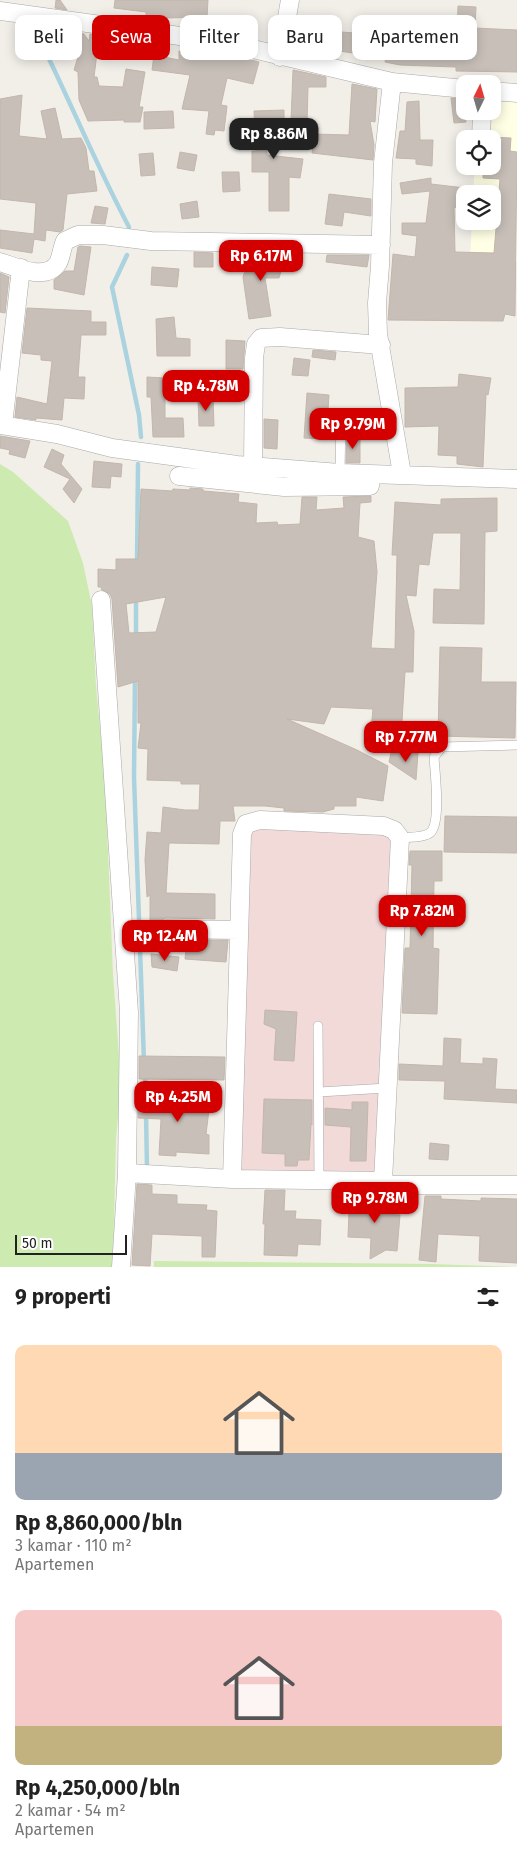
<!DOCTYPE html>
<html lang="id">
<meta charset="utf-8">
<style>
body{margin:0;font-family:"Fira Sans",sans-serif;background:#f2f2f2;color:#222;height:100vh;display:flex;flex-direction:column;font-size:19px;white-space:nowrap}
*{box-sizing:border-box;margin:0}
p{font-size:16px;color:#767676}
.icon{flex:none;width:28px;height:28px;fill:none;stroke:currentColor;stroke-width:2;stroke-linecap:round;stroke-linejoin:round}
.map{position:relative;height:1267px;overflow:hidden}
.sheet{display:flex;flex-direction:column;background:#fff;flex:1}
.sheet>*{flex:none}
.guide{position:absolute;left:15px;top:15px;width:488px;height:45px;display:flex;gap:10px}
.needle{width:32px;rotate:5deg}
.tools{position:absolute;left:456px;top:75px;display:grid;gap:10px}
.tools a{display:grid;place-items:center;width:45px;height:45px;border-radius:10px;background:#fff;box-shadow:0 2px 12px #0003;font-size:25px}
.scale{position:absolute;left:15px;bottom:12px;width:112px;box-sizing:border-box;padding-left:5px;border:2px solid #222;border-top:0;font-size:14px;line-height:18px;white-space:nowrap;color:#222;-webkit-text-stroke:4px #fff;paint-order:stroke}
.price{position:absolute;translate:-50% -42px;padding:0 11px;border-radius:10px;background:#d40000;color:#fff;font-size:16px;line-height:32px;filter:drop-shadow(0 1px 2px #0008)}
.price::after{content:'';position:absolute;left:50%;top:30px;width:15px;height:11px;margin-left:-8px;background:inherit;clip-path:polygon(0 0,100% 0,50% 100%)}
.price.current{background:#222;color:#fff}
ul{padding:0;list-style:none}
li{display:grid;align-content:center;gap:10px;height:265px;padding:0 15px}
li span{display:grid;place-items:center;height:155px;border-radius:10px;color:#555}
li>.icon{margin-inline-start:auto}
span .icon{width:90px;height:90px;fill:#fffc;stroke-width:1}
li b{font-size:21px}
h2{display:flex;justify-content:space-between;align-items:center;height:60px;padding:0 15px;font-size:21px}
.pill{padding:0 18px;border-radius:10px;background:#fff;box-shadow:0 2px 12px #0003;font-size:18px;line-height:45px}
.pill.current{background:#d40000;color:#fff}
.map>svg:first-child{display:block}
</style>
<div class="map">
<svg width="517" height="1267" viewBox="0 0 517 1267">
<rect width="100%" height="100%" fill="#f2efe9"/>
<path fill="#f2dad9" d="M249,827L392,835L383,1181L235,1179Z"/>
<path fill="#ffffe5" d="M493,98L517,100V262L470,259L472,221H492V194H473L475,166H492V139H477L478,111H492Z"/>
<path fill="#cdebb0" d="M0,464L13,472L68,521L83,563L92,606L96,686L105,778L113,974L121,1082L116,1140L113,1267H0Z
M154,1261L432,1264L517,1267H154Z"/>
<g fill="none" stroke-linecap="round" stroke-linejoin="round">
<path stroke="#aad3df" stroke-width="4.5" d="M32,24C66,91 94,161 129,227
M127,255L112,287L139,415L141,437
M137,565L138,464
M136,637V598
M135,678L134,777L144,1062
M145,1075L146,1100
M146,1112L147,1170"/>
</g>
<path fill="#c7bfb8" stroke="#c4b6ab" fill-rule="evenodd" d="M56,0H60L67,10L55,8Z
M115,0H208L207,17L165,18L146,16V12L114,8Z
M458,6L476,7L475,28L517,30V72L456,71V67L400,65L385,62L390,36L427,43L426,47L457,48Z
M41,27L84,34L89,41L90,34L127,39L125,54L95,50L97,53L94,77H97L99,86L123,87L126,69L145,72L139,107H143L140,122H124V120L88,121L79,100L78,72L74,70L78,57L53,58L39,38Z
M341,32L355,33L353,53L339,51Z
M179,51L217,52L259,62L253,84L227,78L221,105L227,106L224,131L215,130L214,135L206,134L209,111L182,109L190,75L152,70L154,55L179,60Z
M293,70L326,77V87H308L307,122L291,121Z
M352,84L377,89L375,122L370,121L374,145L373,160L312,153L314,134L349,135Z
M22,95L19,136L47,139L41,111L55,108L62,139L81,138L86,148L89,171H94L97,191L67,194L63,230L60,232L46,230L45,241L34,239L32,253L0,248V230L34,234L36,203L0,199V99Z
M451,98L463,100L466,122L454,123Z
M419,101L420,140H433L432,166L416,164V159L396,158L400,131H405L407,102Z
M284,110V130L266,131L267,155L303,159L300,178L289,177V211H269V172H252V151H256L254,111Z
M173,111L174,128L144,129V112Z
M492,137L511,138L510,151L517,152L515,316L505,314L503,321L388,320L393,254L415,257L417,236L402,234V223H426L430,191L402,194L400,183L431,178V184L465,188V209L454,207L455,252L494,253L500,179L483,178V166H492Z
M180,152L197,155L194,171L177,168Z
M153,153L155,175L141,176L139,154Z
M222,172H239L240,191L223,192Z
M329,194L371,199V216L344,212L342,226L325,224Z
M197,201L199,217L182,219L180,204Z
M95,206L108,208L105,224L91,223Z
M80,246L91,247L84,295L54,289V280L65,271H74L78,247Z
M194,252L213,253V267H194Z
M251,253L286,254L279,278H265L271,316L249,319L243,277Z
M327,255H369L367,267L326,262Z
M152,267L179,269L177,287L151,285Z
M0,273L9,277L5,313L0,312Z
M27,308L91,311V322H106V335H81L78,377H85L84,399L64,398L62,420L36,418V420L15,417L17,397L47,404L52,361L41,360V355L22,353Z
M174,317L176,338L190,339V356H157L156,319Z
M226,340L245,341L243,369H226Z
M313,350L336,352L335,360L312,357Z
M294,358L310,360L308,376L292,375Z
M459,374L491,378L488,395L486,394L483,467L457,464V456L438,455L439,426L405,427V388L458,387Z
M147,377L165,378V418H183L184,437H153L151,397H147Z
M307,393L329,395L326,439L304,438Z
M213,397L214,426H199L198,398Z
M264,419L278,420L277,449L264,448Z
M0,436L30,441L25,458L9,454L10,450L0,448Z
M347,436L360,437V463H346Z
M52,449L64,455L61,464L82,489L74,503L63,489L70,479L44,467Z
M94,461L122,464L121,477L111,476L110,488L92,487Z
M190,488L203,489V491L239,494L238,502L257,504L256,523L277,522L278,525L300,524L302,497H317L316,510L344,508L343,497L371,496V502L360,503L358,537L374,541L377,572L371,648L395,649L397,555H392L395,502L441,505V499L497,498V531L485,532L484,624L433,623L434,589L460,590L461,533H433L429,565L419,564L416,596L406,595L414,631L413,672H405L401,737L386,735V732L371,730L373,709L331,707L324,724L287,719L357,750L388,766L383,801L356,797V806H334V809L323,812L284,811V808L265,806H233L235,821H220L219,844L169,843L166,893L215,894V919L166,918L160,921H150V895L147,897L145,860L147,832L161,833L163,807L185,810H199L200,784H181V781L147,780L148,749L138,748L141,723H138V681L118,687L112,599L110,594L102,590L101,587H98V569L116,570V559H138L141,489L172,491L173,489L190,490ZM166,597L156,632L129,633L126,604Z
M440,647L482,648L481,682H516L515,738L438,736Z
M391,753H418L416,780L389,762Z
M445,816L517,817V853L444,852Z
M410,851H442V881H434L433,948L439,949L437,1014L402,1013L405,948H410L412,865H409Z
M187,940H228L226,962L185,959Z
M151,954L179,957L177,971L152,967Z
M265,1010L297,1012L294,1061L274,1060L276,1029L264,1024Z
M444,1038L461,1039L460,1063L483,1064V1058L497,1059L495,1089L517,1090V1103L444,1099L445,1081L399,1080V1064L443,1066Z
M139,1056L225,1057L224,1080L139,1079Z
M139,1094L210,1102L206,1134L209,1135V1154L176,1152V1156L159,1155L161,1119L138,1118Z
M264,1099L312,1100V1125L311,1124L309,1160H298L297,1166H285V1154L262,1153Z
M352,1102H368L366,1161H350L351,1127L325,1125V1108L352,1110Z
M430,1143L449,1145L448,1160L429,1159Z
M137,1184L152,1185V1194L177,1195V1204L207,1205L206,1210L217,1211L215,1257H202V1236L152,1234L150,1266L132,1265Z
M265,1190H285L284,1211H296L295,1219L321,1220L320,1245L298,1244L297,1256L264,1255L265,1224H263Z
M365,1191L384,1193L383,1214L400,1215L397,1251L386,1250L370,1259L371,1238L348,1237L349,1212H360Z
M425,1196H441V1199L481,1201V1198L517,1199V1263L479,1261L480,1236L438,1234L436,1262L419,1260Z"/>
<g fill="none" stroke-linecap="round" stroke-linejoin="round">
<defs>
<path id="service" d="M340,473L341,416
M400,838C408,837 425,838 431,832C441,821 435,773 434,757L442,747L517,745
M318,1026L319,1180
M319,1092L387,1088"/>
<path id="minor" d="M0,11L223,42L392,82L383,163L380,266L377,303L378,334L402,474
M280,57L290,0
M392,82L465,89
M492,91L517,93
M481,139L482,111
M0,262C16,267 46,282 58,263C61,258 62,247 65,241L78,235H103L151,241L381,245
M0,425L57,434L112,448L237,465L340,473L517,479
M3,425L21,268
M253,467L254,358L256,344L261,338L280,337L381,345
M179,476L284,487L370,486L371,475
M101,600L129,1012L127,1173L121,1267
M166,929L239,930
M127,1173L232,1179L383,1181L392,1185H517
M232,1179L242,834L246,824L260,820L384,826L394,830L400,838L383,1181"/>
</defs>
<use href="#service" stroke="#a9a9a9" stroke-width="10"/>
<use href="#minor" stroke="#a9a9a9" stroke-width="19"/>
<use href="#service" stroke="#fff" stroke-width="9"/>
<use href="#minor" stroke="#fff" stroke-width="18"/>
</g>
</svg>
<div class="tools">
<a><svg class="needle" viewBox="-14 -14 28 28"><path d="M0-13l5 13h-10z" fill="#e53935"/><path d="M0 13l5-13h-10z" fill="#767676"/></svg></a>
<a><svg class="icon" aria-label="locate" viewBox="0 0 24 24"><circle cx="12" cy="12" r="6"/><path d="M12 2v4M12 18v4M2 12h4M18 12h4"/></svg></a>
<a><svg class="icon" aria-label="layers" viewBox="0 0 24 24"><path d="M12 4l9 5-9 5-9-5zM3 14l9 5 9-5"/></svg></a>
</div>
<div class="scale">50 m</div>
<b class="price current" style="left:274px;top:160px">Rp 8.86M</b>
<b class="price" style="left:261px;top:282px">Rp 6.17M</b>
<b class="price" style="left:206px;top:412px">Rp 4.78M</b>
<b class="price" style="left:353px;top:450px">Rp 9.79M</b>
<b class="price" style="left:406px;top:763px">Rp 7.77M</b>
<b class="price" style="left:422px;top:937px">Rp 7.82M</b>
<b class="price" style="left:165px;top:962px">Rp 12.4M</b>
<b class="price" style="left:178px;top:1123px">Rp 4.25M</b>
<b class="price" style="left:375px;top:1224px">Rp 9.78M</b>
<div class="guide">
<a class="pill">Beli</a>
<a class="pill current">Sewa</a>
<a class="pill">Filter</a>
<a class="pill">Baru</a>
<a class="pill">Apartemen</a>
</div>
</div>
<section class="sheet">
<h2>9 properti<svg class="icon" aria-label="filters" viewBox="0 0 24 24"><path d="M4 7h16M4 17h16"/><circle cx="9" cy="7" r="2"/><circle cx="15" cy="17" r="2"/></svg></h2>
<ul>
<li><span style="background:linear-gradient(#ffd9b3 70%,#9aa5b1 0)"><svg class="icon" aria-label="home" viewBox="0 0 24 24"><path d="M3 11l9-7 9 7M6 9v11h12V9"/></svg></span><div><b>Rp 8,860,000/bln</b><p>3 kamar · 110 m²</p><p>Apartemen</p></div></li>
<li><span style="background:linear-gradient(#f6c9c9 75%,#c2b280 0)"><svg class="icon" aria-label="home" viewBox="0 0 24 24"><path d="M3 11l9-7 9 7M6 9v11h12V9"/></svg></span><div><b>Rp 4,250,000/bln</b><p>2 kamar · 54 m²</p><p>Apartemen</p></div></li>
</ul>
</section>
